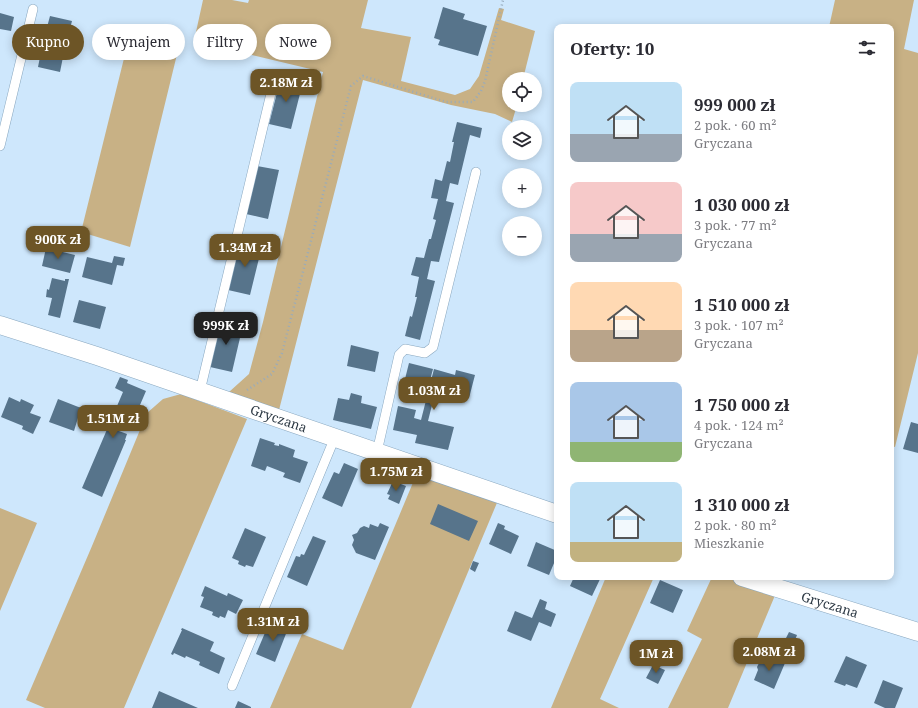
<!DOCTYPE html>
<html lang="pl">
<meta charset="utf-8">
<style>
body{margin:0;font-family:"Noto Serif",serif;background:#f2f2f3;color:#2b2b33;height:100vh;display:flex;flex-direction:column;font-size:15px;white-space:nowrap}
*{box-sizing:border-box;margin:0}
p{font-size:13px;color:#7c7c81}
.icon{flex:none;width:22px;height:22px;fill:none;stroke:currentColor;stroke-width:2;stroke-linecap:round;stroke-linejoin:round}
.map{position:relative;flex:1;overflow:hidden}
.details{position:absolute;left:554px;top:24px;width:340px;height:556px;display:flex;flex-direction:column;background:#fff;border-radius:8px;box-shadow:0 2px 10px #0003}
.details>*{flex:none}
.hud{position:absolute;left:12px;top:24px;width:380px;height:36px;display:flex;gap:8px}
.buttons{position:absolute;left:502px;top:72px;display:grid;gap:8px}
.buttons a{display:grid;place-items:center;width:40px;height:40px;border-radius:50%;background:#fff;box-shadow:0 2px 10px #0003;font-size:20px}
.price{position:absolute;translate:-50% -34px;padding:0 9px;border-radius:8px;background:#6d5526;color:#fff;font-size:13px;line-height:26px;filter:drop-shadow(0 1px 2px #0008)}
.price::after{content:'';position:absolute;left:50%;top:24px;width:12px;height:9px;margin-left:-6px;background:inherit;clip-path:polygon(0 0,100% 0,50% 100%)}
.price.selected{background:#222;color:#fff}
ul{padding:0;list-style:none}
li{display:flex;align-items:center;gap:12px;height:100px;padding:0 16px}
li span{display:grid;place-items:center;flex:none;width:112px;height:80px;border-radius:8px;color:#555}
li>.icon{margin-inline-start:auto}
span .icon{width:48px;height:48px;fill:#fffc;stroke-width:1}
li b{font-size:17px}
h2{display:flex;justify-content:space-between;align-items:center;height:48px;padding:0 16px;font-size:17px}
.pill{padding:0 14px;border-radius:18px;background:#fff;box-shadow:0 2px 10px #0003;font-size:14px;line-height:36px}
.pill.selected{background:#6d5526;color:#fff}
.map>svg:first-child{display:block}
</style>
<div class="map">
<svg width="918" height="708" viewBox="0 0 918 708">
<rect width="100%" height="100%" fill="#cee7fc"/>
<path fill="#c8b185" d="M203,0H232L248,3L249,0H368L361,28L411,37L401,81L455,95L470,89L479,76L499,8L504,9L501,20L535,31L523,79H509V105H517L512,122L495,114L451,105L363,80L278,414L229,392L249,374L263,322L323,72L194,41Z
M835,0H914L904,49L918,53V353L895,447L891,446V27H829Z
M132,26L181,38L130,247L81,232Z
M181,394L247,419L124,708H45L26,700L92,546L147,413L163,399Z
M417,473L499,498L411,708H270L302,634L343,650Z
M0,508L37,523L0,611Z
M606,577H654L600,699L619,708H551Z
M712,577H727L776,593L728,708H668L702,639L687,631Z"/>
<path fill="#57748b" d="M443,7L465,14L463,19L487,26L478,56L438,45L440,40L434,38Z
M0,13L14,17L11,31L0,29Z
M50,16L72,21L68,36L46,31Z
M41,52L63,57L60,72L38,67Z
M281,77L303,82L291,129L269,124Z
M457,122L482,128L480,138L470,135L458,185L450,183L446,201L454,203L439,262L431,261L427,279L435,281L420,340L405,336L410,316L412,317L417,297H415L419,277L411,275L416,257L424,258L429,239H431L436,220L433,219L438,199L431,198L435,179L442,181L447,161L450,162L454,142H452Z
M257,166L279,170L268,219L246,214Z
M240,241L262,246L250,295L228,290Z
M46,248L75,255L70,273L42,266Z
M114,256L125,258L123,266L117,265L112,285L82,277L87,257L112,263Z
M52,278L65,281V279H69L60,318L48,315L52,298L46,297L47,289L49,290Z
M79,300L106,307L100,329L73,322Z
M221,319L243,325L232,372L210,367Z
M351,345L379,352L375,372L347,366Z
M409,363L433,369L429,384L422,383L420,391L403,387Z
M434,369L455,375L456,370L475,375L469,398L436,389L428,421L454,427L448,450L415,443L417,435L393,430L398,406L416,410L414,418L421,420Z
M120,377L128,380L127,383L146,391L134,419L126,416L119,431L127,434L125,440H126L102,497L82,488L123,392L115,388Z
M351,393L362,396L361,403L377,407L371,429L333,420L338,398L349,400Z
M9,397L20,402L21,399L34,405L30,413L41,417L33,434L22,429L23,426L1,417Z
M58,399L81,408L74,431L49,422Z
M911,422L918,424V453L903,449Z
M260,438L275,443L274,445L279,446V444L295,450L293,457L308,462L300,483L283,477L285,473L267,466L265,471L251,466Z
M344,463L358,469L342,507L322,498L334,472L339,474Z
M393,481L406,486L399,504L388,499L390,495L387,494Z
M438,504L478,521L469,541L430,524Z
M380,523L389,527L375,560L356,553L352,545L354,540L352,535L357,533L360,528L364,526L369,528L370,524L378,527Z
M498,523L505,526L504,529L519,536L511,554L489,544Z
M245,528L266,537L253,567L246,565L245,567L238,564L239,561L232,558Z
M313,536L326,541L307,586L287,577L296,556L300,557L301,554L304,555Z
M536,542L557,551V556L549,575L527,566Z
M473,561L479,563L475,572L470,569Z
M574,577H601L592,596L570,586Z
M660,580L683,590L673,613L650,603Z
M205,586L227,596L228,593L243,600L236,614L228,610L225,618L220,616L219,618L212,615L213,612L200,607L204,597L201,596Z
M540,599L547,602L545,609L556,614L551,627L539,622L531,641L507,631L515,611L532,618Z
M276,621L289,626L275,662L256,654L267,628L272,630Z
M182,628L214,642L210,651L225,658L219,674L199,665L200,662L186,656L185,658L174,653L173,655L171,654L182,630H181Z
M789,632L797,635L791,650L782,646Z
M765,655L785,663L774,689L754,680L758,670L757,667L759,663L761,662Z
M846,656L867,665L857,688L846,684L845,686L834,682Z
M653,665L665,670L658,684L646,678Z
M883,680L903,688L895,708H885L874,703Z
M159,691L198,708H152Z
M238,701L251,707V708H235Z"/>
<g fill="none" stroke-linecap="round" stroke-linejoin="round">
<defs>
<path id="lane" d="M0,146L33,9
M200,391L273,85
M377,452L399,355L405,349L425,353L433,347L476,172
M232,686L335,437"/>
<g id="street">
<path id="s1" d="M0,325L97,356L557,514"/>
<path id="s2" d="M742,577L918,632"/>
</g>
</defs>
<use href="#lane" stroke="#89a7bf" stroke-width="10"/>
<use href="#street" stroke="#89a7bf" stroke-width="19"/>
<path stroke="#97abbd" stroke-width="2.5" stroke-dasharray="1 3" stroke-linecap="butt" d="M247,390L272,374L282,353L351,86L363,76L446,102H473L481,91L485,81L503,0"/>
<use href="#lane" stroke="#fff" stroke-width="9"/>
<use href="#street" stroke="#fff" stroke-width="18"/>
</g>
<g text-anchor="middle" stroke-width="4" stroke-linejoin="round" paint-order="stroke">
<g font-size="13" fill="#2d3944" stroke="#fff">
<text dy="5" stroke="none"><textPath href="#s1" startOffset="294">Gryczana</textPath></text>
<text dy="5" stroke="none"><textPath href="#s2" startOffset="92">Gryczana</textPath></text>
</g>
</g>
</svg>
<div class="buttons">
<a><svg class="icon" aria-label="locate" viewBox="0 0 24 24"><circle cx="12" cy="12" r="6"/><path d="M12 2v4M12 18v4M2 12h4M18 12h4"/></svg></a>
<a><svg class="icon" aria-label="layers" viewBox="0 0 24 24"><path d="M12 4l9 5-9 5-9-5zM3 14l9 5 9-5"/></svg></a>
<a>+</a>
<a>−</a>
</div>
<b class="price" style="left:286px;top:103px">2.18M zł</b>
<b class="price" style="left:58px;top:260px">900K zł</b>
<b class="price" style="left:245px;top:268px">1.34M zł</b>
<b class="price selected" style="left:226px;top:346px">999K zł</b>
<b class="price" style="left:434px;top:411px">1.03M zł</b>
<b class="price" style="left:113px;top:439px">1.51M zł</b>
<b class="price" style="left:396px;top:492px">1.75M zł</b>
<b class="price" style="left:273px;top:642px">1.31M zł</b>
<b class="price" style="left:769px;top:672px">2.08M zł</b>
<b class="price" style="left:656px;top:674px">1M zł</b>
<div class="hud">
<a class="pill selected">Kupno</a>
<a class="pill">Wynajem</a>
<a class="pill">Filtry</a>
<a class="pill">Nowe</a>
</div>
<section class="details">
<h2>Oferty: 10<svg class="icon" aria-label="filters" viewBox="0 0 24 24"><path d="M4 7h16M4 17h16"/><circle cx="9" cy="7" r="2"/><circle cx="15" cy="17" r="2"/></svg></h2>
<ul>
<li><span style="background:linear-gradient(#bfe0f5 65%,#9aa5b1 0)"><svg class="icon" aria-label="home" viewBox="0 0 24 24"><path d="M3 11l9-7 9 7M6 9v11h12V9"/></svg></span><div><b>999 000 zł</b><p>2 pok. · 60 m²</p><p>Gryczana</p></div></li>
<li><span style="background:linear-gradient(#f6c9c9 65%,#9aa5b1 0)"><svg class="icon" aria-label="home" viewBox="0 0 24 24"><path d="M3 11l9-7 9 7M6 9v11h12V9"/></svg></span><div><b>1 030 000 zł</b><p>3 pok. · 77 m²</p><p>Gryczana</p></div></li>
<li><span style="background:linear-gradient(#ffd9b3 60%,#b9a48a 0)"><svg class="icon" aria-label="home" viewBox="0 0 24 24"><path d="M3 11l9-7 9 7M6 9v11h12V9"/></svg></span><div><b>1 510 000 zł</b><p>3 pok. · 107 m²</p><p>Gryczana</p></div></li>
<li><span style="background:linear-gradient(#a9c7e8 75%,#8fb573 0)"><svg class="icon" aria-label="home" viewBox="0 0 24 24"><path d="M3 11l9-7 9 7M6 9v11h12V9"/></svg></span><div><b>1 750 000 zł</b><p>4 pok. · 124 m²</p><p>Gryczana</p></div></li>
<li><span style="background:linear-gradient(#bfe0f5 75%,#c2b280 0)"><svg class="icon" aria-label="home" viewBox="0 0 24 24"><path d="M3 11l9-7 9 7M6 9v11h12V9"/></svg></span><div><b>1 310 000 zł</b><p>2 pok. · 80 m²</p><p>Mieszkanie</p></div></li>
</ul>
</section>
</div>
